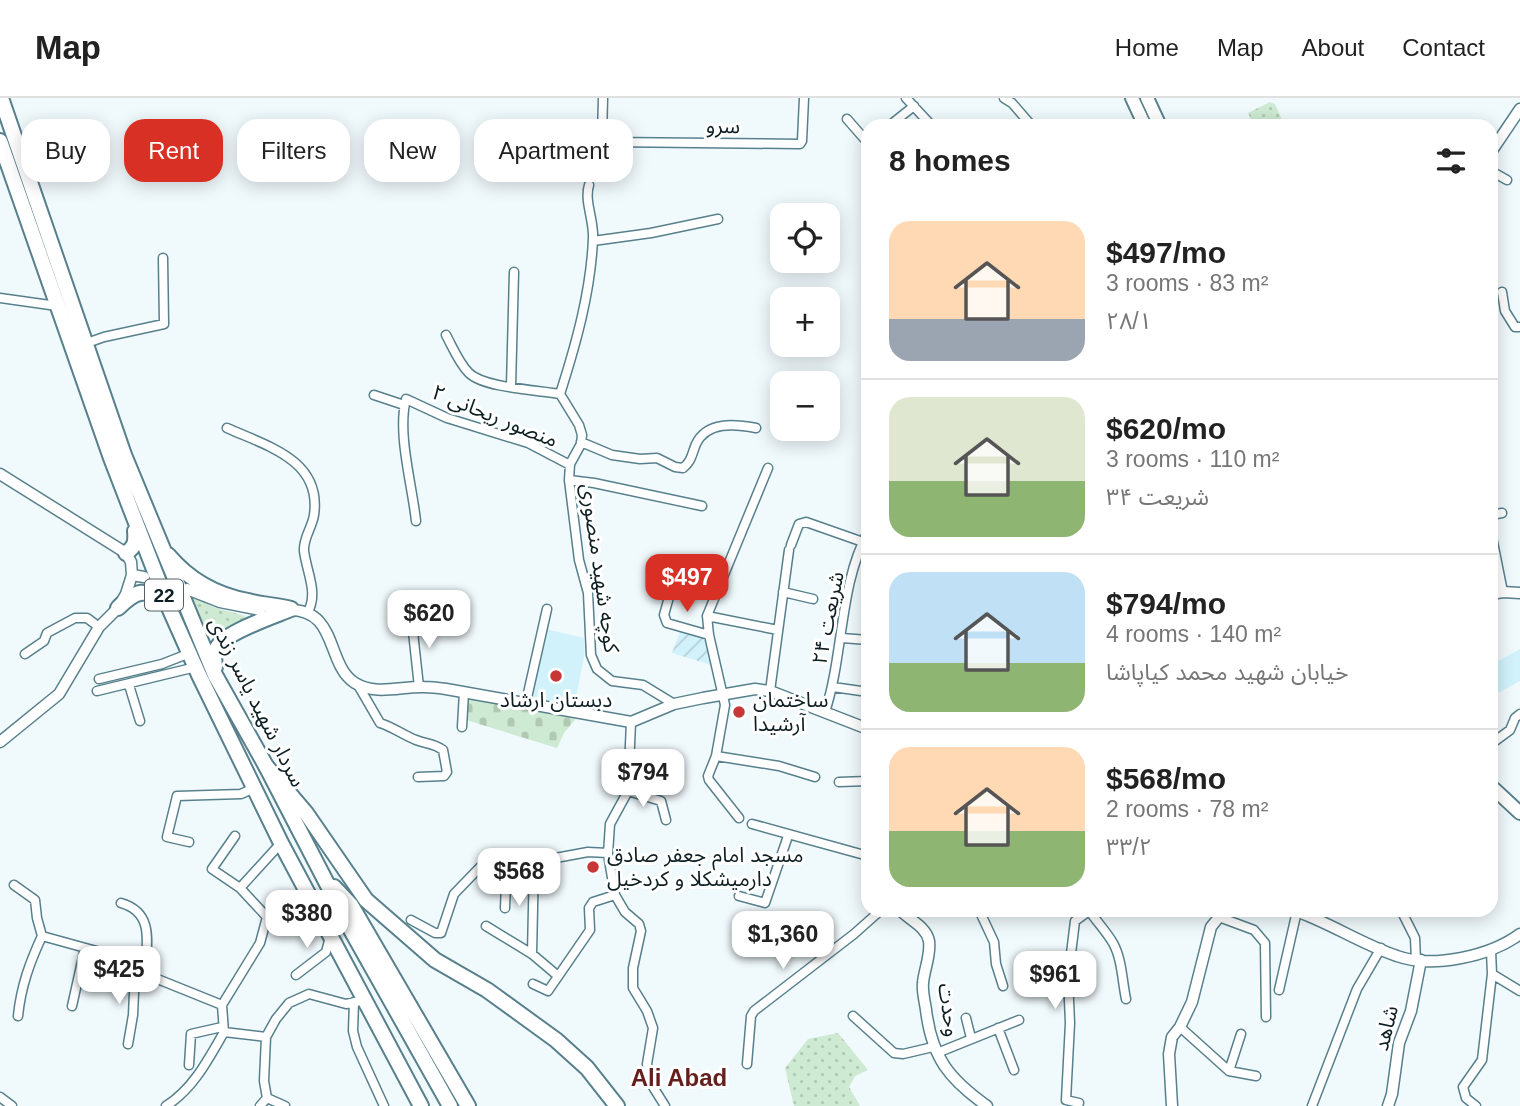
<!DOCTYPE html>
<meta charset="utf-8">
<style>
body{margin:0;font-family:Helvetica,"Noto Sans Arabic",sans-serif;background:#f2f2f2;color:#222;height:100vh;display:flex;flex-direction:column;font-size:26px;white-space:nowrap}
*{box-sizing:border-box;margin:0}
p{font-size:23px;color:#767676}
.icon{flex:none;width:38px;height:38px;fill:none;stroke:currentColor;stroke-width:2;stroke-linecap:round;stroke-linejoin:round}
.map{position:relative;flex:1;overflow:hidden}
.panel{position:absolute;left:861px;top:21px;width:637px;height:798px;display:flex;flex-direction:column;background:#fff;border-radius:21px;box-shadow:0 4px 18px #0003}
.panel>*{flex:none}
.top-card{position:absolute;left:21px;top:21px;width:665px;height:63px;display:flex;gap:14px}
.tools{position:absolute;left:770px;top:105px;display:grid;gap:14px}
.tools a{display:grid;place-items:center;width:70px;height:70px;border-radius:14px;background:#fff;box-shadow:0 4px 18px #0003;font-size:35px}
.price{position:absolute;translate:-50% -60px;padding:0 16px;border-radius:14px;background:#fff;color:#222;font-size:23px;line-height:46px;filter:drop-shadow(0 2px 4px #0008)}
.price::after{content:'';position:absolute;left:50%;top:42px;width:21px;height:16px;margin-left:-10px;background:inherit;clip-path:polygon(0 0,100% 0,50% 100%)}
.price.current{background:#d93025;color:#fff}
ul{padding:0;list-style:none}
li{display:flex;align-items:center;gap:21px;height:175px;padding:0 28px}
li+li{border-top:2px solid #e0e0e0}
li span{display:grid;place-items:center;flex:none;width:196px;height:140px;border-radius:21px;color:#555}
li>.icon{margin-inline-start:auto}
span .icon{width:84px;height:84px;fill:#fffc;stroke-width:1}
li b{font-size:30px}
h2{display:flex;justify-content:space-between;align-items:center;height:84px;padding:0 28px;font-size:30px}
.chip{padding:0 24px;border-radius:21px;background:#fff;box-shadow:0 4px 18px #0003;font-size:24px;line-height:63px}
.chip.current{background:#d93025;color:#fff}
header{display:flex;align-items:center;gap:42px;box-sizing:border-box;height:98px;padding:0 35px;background:#fff;border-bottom:2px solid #e0e0e0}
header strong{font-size:33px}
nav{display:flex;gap:38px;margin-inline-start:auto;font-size:24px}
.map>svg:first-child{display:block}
</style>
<header>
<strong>Map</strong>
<nav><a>Home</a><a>Map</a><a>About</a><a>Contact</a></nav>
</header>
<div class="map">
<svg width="1520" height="1008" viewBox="0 0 1520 1008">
<defs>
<pattern id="industrial-furrows" width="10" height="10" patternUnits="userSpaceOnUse" patternTransform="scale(1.75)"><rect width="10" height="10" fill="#d2f2fb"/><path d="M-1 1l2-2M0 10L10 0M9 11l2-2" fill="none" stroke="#b3cfd7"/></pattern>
<pattern id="grass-dots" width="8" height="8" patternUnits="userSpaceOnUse" patternTransform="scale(1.75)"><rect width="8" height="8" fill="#ceead2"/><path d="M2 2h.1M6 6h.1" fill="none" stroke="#b0c8b4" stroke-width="1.8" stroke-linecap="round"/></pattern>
<pattern id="cemetery-stones" width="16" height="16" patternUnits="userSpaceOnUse" patternTransform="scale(1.75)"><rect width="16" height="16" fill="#ceead2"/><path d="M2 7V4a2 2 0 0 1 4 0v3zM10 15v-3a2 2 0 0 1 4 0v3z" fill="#b0c8b4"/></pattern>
</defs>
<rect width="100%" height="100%" fill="#f0f9fc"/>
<path fill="#d2f2fb" d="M546,531L584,540L585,554L574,609L532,599Z
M1520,551V583L1491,599V567Z"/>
<path fill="url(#industrial-furrows)" d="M680,533L706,539L711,567L672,555Z"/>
<path fill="url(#grass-dots)" d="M1270,4L1275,6L1282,22L1280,28H1254L1248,15Z
M191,497L213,509L245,518L246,522L213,537L203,534L189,498Z
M838,935L868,972L855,978L849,989L860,1008H794L785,970L808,941Z"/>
<path fill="url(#cemetery-stones)" d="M468,596L573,617L575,622L564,635L557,650L466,622Z"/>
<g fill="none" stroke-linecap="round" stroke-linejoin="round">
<defs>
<path id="minor" d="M603,0L602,38L603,43L608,44L800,46L802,43L804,0
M906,0L932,28
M1004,0L1012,5L1032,28
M847,21L868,45
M889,28L914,8
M1491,73L1507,82
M593,143L651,135L718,121
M1502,194L1505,213L1515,229H1520
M0,200L57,208
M446,237C453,250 459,265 469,275C484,290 538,292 560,296
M84,246L104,239L164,226L163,160
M511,288L514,174
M560,296L579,327L582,337L581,346L570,366L569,382L579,462L588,495L591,557L597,571L612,583L643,587L674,606
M560,296C576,246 591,193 593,140C594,122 584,103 589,87
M374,297L404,307
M227,330C267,348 322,362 314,417C312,430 303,440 304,453C307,476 319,495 307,516
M581,344L612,357L640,361L657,360L675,369L683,370C692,363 692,355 696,346C707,323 735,326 756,330
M569,382L594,385L702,408
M1491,417L1502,415
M416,423C412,386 397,335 406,301L447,320L528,345L570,367
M1491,434L1503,494
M791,447L799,426L806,424L863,444
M692,486L674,481L664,517L667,525L709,537
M783,494L813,501
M415,514L413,534L419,589
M707,518L778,532
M842,540L868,542
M25,556L44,543L47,535L75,520H87L99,529
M99,581L162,566L190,555
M129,587L140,623
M358,587L380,625C393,629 403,637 416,642C426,646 434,645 443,652L447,674L444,678L418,679
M833,589L868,594
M97,593L196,569
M770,593L789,452
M526,604L547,511
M825,614C844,556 839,487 868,434
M631,624L628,693L610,726L608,756L615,797L625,814L639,826L641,833L633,870V890L647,913L653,930L647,966L650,984L665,1008
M462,629L464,594
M1491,646L1510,632L1515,620L1520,616
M716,658L779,668L815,679
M839,684L868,683
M628,693L661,703L666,722
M739,720L709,682L708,678L716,658L725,607L709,537L707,518L768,370
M752,726L868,758
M235,738L212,771L240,790L281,745
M189,744L167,739L177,698L241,696L254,690
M14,787L35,802L37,820L42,838L111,857L135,872L222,907L260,845L267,819L309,795
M240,790L267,819
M739,798L765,805L788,738
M121,805C156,815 146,848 145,876
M505,810L507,761
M979,812L994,844L996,866L1003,888
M1089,812C1096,823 1106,833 1113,845C1122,861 1122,882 1126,901
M1401,812L1415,840L1416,862
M1219,819L1254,832L1265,845L1266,919
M411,822L435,835H441L454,796L484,765L496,760L534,764L588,754L608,755
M486,828L532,856L558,878
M532,856L534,764
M1492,876L1520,893
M296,877L326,854L330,839
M533,886L548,893L590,832L589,810L593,804L615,797
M1279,892L1297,813
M354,904L353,933L357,949L384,1008
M222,907L224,934L266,939
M72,908L85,850
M18,918C21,888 30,864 42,838
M853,918L894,955L903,956L933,949
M966,920L971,940
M1180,929L1229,973L1256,978
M998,930L1014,972
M128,946L133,917L135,872
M937,955L1019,922
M747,966L751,918L754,913L854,836L881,812
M189,967L191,936L222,929
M1229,973L1241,936
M0,999L12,1008
M267,1000L285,1008
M1079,1005L1066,1002L1070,925L1068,880L1075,823L1089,813
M166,1008C193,991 208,962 224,934
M260,1008L267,1000L264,983L266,939L276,921L289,905L309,896L346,906L365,902
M1312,1008L1357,891L1381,850
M1476,1008L1466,1000L1463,989L1482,962L1492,876L1491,853"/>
<path id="tertiary" d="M1491,54L1520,11
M0,376L126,455L131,464L132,477L126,496L118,510L99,529L59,596L0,644
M132,477L144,479
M187,491L220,504L260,512
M1491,496L1503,494L1520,495
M286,512C339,509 325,566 355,585C376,598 402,588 424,589C432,589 439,590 446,591L631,624L674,606L703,600L755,591L770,593L868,631
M900,812C909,822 926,828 929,843C931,857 924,872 923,885C922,894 925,904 926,912C932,960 949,981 987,1008
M1293,812C1329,824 1361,846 1397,858C1433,871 1490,858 1520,836
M1172,1008L1169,956L1172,939L1180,929L1192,904L1211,829L1219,819L1220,812
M1388,1008L1392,996L1399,945L1411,913L1421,862"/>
<path id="primary" d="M1132,0L1145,28
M1147,0L1160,28
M1491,688L1520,715"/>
<path id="trunk" d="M1,0L124,357L215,577L266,668L350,830L450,1008
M0,43L111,360L167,505L199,577L281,745L421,1008
M126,455C135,449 136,444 135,433
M168,457C189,482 215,497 248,503C262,507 276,507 291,511
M118,510C137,491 145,490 167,505
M215,569C214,560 213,554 219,547C229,533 274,518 291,511
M334,789L351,807L468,1008"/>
<path id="motorway" d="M266,668L306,715L366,802L435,862L487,892L556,942L587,970L617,1008"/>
</defs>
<use href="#minor" stroke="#57808c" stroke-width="11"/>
<use href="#tertiary" stroke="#57808c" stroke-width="13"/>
<use href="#primary" stroke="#57808c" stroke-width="16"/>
<use href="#trunk" stroke="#57808c" stroke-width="18"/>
<use href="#motorway" stroke="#57808c" stroke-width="18"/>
<use href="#minor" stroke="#fff" stroke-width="8"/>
<use href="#tertiary" stroke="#fff" stroke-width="10"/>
<use href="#primary" stroke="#fff" stroke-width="12"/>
<use href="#trunk" stroke="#fff" stroke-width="14"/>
<use href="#motorway" stroke="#fff" stroke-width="14"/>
</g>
<g fill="#c63736" stroke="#fff" stroke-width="2.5">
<circle cx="556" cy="578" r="7"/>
<circle cx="739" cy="614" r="7"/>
<circle cx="593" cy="769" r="7"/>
</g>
<g text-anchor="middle" stroke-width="6" stroke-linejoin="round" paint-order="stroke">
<rect fill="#fff" stroke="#566265" stroke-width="2" x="145" y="481.5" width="38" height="31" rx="5"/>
<g font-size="19" font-weight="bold" fill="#0e1f23">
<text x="164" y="504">22</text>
</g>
<g font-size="21" fill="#0e1f23" stroke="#fff">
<text transform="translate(723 28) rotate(1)" y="7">سرو</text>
<text transform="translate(495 318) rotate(22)" y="7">منصور ریحانی ۲</text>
<text transform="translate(600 470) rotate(82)" y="7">کوچه شهید منصوری</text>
<text transform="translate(828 520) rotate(-79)" y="7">شریعت ۲۴</text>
<text transform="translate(257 604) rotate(63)" y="7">سردار شهید یاسر زندی</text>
<text transform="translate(949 912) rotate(82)" y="7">وحدت</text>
<text transform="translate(1386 930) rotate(-76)" y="7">شاهد</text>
</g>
<g font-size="21" fill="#0e1f23" stroke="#fff" text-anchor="start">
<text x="556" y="609" text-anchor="middle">دبستان ارشاد</text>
<text x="753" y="609">ساختمان<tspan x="753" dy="24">آرشیدا</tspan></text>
<text x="607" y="764">مسجد امام جعفر صادق<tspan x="607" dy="24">دارمیشکلا و کردخیل</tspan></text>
</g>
<g font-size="24" font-weight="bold" fill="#65201e" stroke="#fff">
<text x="679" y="988">Ali Abad</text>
</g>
</g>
</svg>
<div class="tools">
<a><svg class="icon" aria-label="locate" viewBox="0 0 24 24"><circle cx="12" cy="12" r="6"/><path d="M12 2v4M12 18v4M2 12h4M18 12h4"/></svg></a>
<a>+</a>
<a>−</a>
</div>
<b class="price current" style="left:687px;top:516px">$497</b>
<b class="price" style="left:429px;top:552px">$620</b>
<b class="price" style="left:643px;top:711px">$794</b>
<b class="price" style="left:519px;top:810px">$568</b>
<b class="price" style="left:307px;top:852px">$380</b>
<b class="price" style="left:783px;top:873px">$1,360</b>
<b class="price" style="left:119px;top:908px">$425</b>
<b class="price" style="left:1055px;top:913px">$961</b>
<div class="top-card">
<a class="chip">Buy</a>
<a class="chip current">Rent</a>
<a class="chip">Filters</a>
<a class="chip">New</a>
<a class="chip">Apartment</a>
</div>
<section class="panel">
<h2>8 homes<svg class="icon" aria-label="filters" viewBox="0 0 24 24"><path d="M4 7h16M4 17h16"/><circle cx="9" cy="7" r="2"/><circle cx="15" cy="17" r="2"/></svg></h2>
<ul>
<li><span style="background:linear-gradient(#ffd9b3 70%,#9aa5b1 0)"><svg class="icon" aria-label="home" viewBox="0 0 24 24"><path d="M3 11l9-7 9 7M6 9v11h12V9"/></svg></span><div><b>$497/mo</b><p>3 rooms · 83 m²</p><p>۲۸/۱</p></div></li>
<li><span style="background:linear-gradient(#dfe7d0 60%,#8fb573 0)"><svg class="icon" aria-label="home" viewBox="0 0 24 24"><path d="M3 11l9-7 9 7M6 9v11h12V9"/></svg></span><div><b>$620/mo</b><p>3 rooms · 110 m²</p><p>شریعت ۳۴</p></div></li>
<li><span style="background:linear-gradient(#bfe0f5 65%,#8fb573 0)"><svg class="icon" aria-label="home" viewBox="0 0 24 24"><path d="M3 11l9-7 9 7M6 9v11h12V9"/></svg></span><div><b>$794/mo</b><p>4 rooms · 140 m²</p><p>خیابان شهید محمد کیاپاشا</p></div></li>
<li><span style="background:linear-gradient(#ffd9b3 60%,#8fb573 0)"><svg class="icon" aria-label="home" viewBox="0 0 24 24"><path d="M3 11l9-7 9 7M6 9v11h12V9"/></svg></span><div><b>$568/mo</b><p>2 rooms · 78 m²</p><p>۳۳/۲</p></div></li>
</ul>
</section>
</div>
